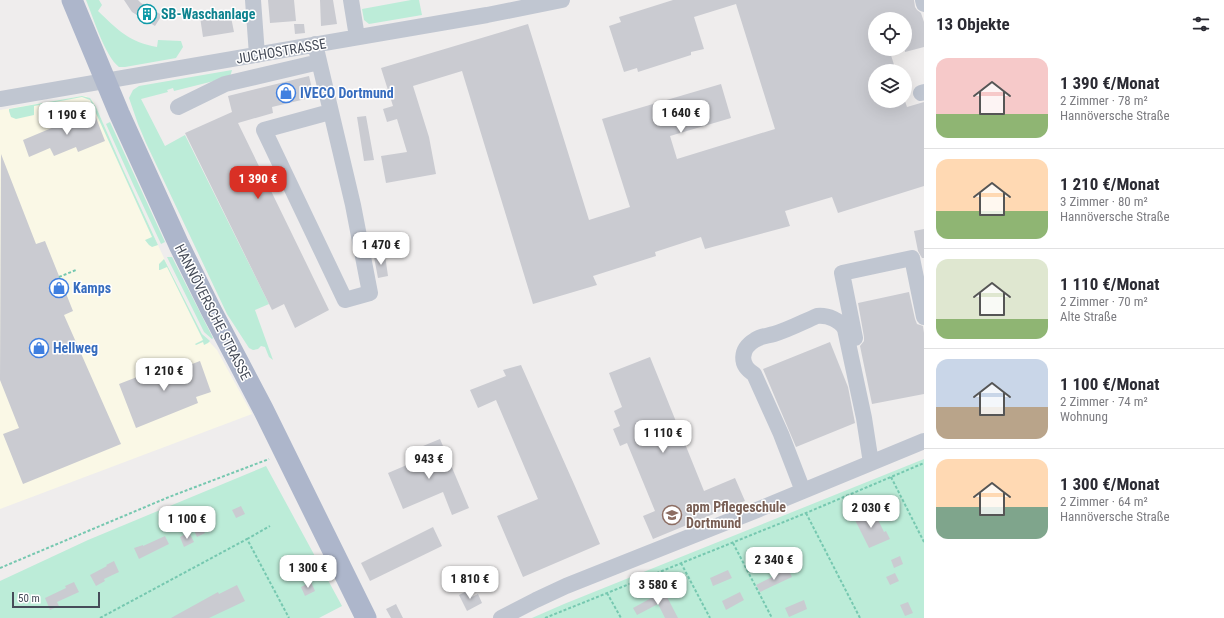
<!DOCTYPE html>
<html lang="de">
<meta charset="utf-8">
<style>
body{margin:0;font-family:"Roboto Condensed",sans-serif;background:#f7f7f7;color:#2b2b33;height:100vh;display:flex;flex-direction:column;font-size:15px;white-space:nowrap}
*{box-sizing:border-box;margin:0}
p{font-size:13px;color:#7c7c81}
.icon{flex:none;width:22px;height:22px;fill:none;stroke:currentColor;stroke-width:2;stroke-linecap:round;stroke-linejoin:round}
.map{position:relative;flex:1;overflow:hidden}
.panel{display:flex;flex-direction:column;background:#fff;width:300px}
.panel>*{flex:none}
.controls{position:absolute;left:868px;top:12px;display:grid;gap:8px}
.controls a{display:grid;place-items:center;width:44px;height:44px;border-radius:50%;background:#fff;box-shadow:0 4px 16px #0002;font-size:20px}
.scale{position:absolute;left:12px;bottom:10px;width:88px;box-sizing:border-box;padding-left:4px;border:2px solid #464c59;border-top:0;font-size:11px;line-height:14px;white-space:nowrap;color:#464c59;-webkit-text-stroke:3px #fff;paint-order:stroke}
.price{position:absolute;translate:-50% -34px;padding:0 9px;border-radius:8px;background:#fff;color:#222;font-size:13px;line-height:26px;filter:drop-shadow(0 1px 2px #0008)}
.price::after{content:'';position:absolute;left:50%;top:24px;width:12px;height:9px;margin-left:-6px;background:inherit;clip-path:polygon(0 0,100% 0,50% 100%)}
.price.active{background:#d93025;color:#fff}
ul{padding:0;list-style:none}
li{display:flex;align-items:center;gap:12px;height:100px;padding:0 12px}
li+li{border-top:1px solid #e1e1e2}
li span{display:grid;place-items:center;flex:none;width:112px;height:80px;border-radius:12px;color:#555}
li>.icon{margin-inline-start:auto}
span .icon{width:48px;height:48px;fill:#fffc;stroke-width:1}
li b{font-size:17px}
h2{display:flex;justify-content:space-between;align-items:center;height:48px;padding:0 12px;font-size:17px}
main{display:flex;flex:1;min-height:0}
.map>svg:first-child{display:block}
</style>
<main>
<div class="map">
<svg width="924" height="618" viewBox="0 0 924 618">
<rect width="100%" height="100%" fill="#efeded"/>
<path fill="#faf8e6" d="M82,96H86L93,101L96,107L123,169L164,258L202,334L217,350L252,414L0,509V110Z"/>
<path fill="#bcecd8" d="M86,0H99L102,5L98,11C118,30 129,42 157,47L158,40L181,41L183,47L176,58L125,67H119C105,56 93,17 86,0Z
M411,0H419L422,15L369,24L364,20L362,9Z
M232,70L230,77L174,91L173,88L167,90L168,92L141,99L165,146L185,135L269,304L255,310L273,360L269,357L265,347L261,346L258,349L253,350L249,348L227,314L146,143L138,124L129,98L133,90L139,86Z
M82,96L90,98L96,107L123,169L158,245L152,247L149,245L145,240L152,237L90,100L82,97L34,106V115L16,119L11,117L9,111V109Z
M110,122L165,242L161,244L133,184L106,124Z
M167,257H172L213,338L212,339L204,332Z
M164,259L202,334L210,341L208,343L204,345L203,342L196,345L195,344L203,340L167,267L160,270H159V264Z
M924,459V618H532L564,604Z
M266,466L342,606L319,618H0V581L88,540Z"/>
<path fill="#cacbd1" d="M124,0H138L141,3L162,15L155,26L132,12Z
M268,0H294L296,21L270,23Z
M320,0H333L337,24L321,26Z
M673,0H914L915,7L917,10L921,13L924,22V47L905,52V19H875V49H889L896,71H875V101H905L907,107L924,102V186L838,213L832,197L785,211L790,226L705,249L701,237L655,252L656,256L593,276L597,285L533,304L462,71L413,86L429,137L436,174L386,183L381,156L407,152L397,119L387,122L383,109L393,106L381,68L528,24L589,220L630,207L602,119L721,84L731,118L670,136L677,159L775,129L736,4L694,17L704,49L691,52V55L638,72L637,68L624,72L609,26L621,22L619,17Z
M230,12L234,32L203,37L200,17Z
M294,24H304L305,33L295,34Z
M309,76L314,97L272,107L273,113L238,123L329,310L295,328L284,304L272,310L185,133L232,112L228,96Z
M93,110L105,141L78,152L76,147L54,156L50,148L29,157L23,140L66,122V121Z
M366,116L374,160L364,161L357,117Z
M1,154L36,244L45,241L73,311L64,315L121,444L23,484L3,434L19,428L0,380Z
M924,229V258H922L918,251L914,231Z
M385,255L388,276L378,278L374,257Z
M909,292L915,319L917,324L923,326L924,333V394L872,404L860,346L864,341V337L858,303Z
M830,342L848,387L855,423L796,447L763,369Z
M650,357L704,491L735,478L745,501L653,539L643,516L655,511L627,443L620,446L613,429L620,426L614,411L622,407L609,373Z
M181,360L184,367L200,361L211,392L196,397L198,403L136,428L119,384Z
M521,365L574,484L600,544L523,577L497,516L538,499L496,400L478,408L470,390L506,376L503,370Z
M440,439L469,508L452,515L443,492L403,509L388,473L428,456L423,446Z
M241,506L245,514L236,518L232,510Z
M873,509L884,532L886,531L890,539L869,548L854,518Z
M200,522L205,533L197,537L192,526Z
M433,527L442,546L370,581L361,563Z
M189,532L194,542L184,547L180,537Z
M165,536L169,544L139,559L134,548L143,545V546Z
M900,556L903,564L894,568L891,560Z
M114,561L119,572L104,579L105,581L96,586L90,575L107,566L106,565Z
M788,569L792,577L760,592L756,585Z
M728,570L732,578L713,586L710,578Z
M895,573L899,581L890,585L886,577Z
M74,582L79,592L57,602L59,606L50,610L45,598L66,588L65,586Z
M311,582L315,591L305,596L301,587Z
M237,585L245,601L209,618H171L218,592L219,594Z
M469,590L472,597L478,594L482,603L467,611L459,595Z
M664,591L678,618H665L658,604L637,615L633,608Z
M740,592L744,600L726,610L722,601Z
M804,600L807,609L789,617L785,608Z
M908,602L913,613L905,616L900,605Z
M396,604L403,618H391L386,609Z"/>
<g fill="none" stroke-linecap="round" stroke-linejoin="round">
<path stroke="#76c8b0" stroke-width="2" stroke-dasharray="3 2" stroke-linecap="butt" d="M59,277L76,270
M891,477L924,542
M806,513L860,618
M247,539L270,526
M733,543L772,618
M681,563L710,618
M0,568L169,497L269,459
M607,593L621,618
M100,618L247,539L289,618
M545,618L806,513L924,463"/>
<path stroke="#c0c6d1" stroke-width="16" d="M253,0L257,55
M351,0L357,37
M923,0L924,4
M315,44L353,205L370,293L345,300L264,130L330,112
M921,93L924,92
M0,99L487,15L562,0
M178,107L225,84L319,62
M855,338L842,273L912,258L924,317
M803,491L781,434L754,374C739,365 740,349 755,340C761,336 767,336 774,334C788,330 803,322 817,316C828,315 840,320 845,329L864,418L871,463
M501,618L536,600L566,586L757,510L924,441"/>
<path stroke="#adb6cb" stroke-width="21" d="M72,0L119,113L179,245L211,310L263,409L366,618"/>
</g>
<defs>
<symbol id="building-ring" viewBox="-11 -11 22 22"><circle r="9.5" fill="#fff" stroke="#0f9aa8" stroke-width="1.5"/><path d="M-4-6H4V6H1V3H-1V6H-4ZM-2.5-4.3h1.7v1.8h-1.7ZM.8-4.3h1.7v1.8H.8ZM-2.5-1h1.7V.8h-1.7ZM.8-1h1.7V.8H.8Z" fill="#0f9aa8"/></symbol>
<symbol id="shop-ring" viewBox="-11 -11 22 22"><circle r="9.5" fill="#fff" stroke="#3f7fe0" stroke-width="1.5"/><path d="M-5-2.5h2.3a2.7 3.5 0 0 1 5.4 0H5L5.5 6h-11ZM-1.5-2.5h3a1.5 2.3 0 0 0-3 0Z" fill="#3f7fe0"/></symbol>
<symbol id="university-ring" viewBox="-11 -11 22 22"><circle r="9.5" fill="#fff" stroke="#8d6e63" stroke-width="1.5"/><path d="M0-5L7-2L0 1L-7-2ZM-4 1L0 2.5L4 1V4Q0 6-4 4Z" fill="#8d6e63"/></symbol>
</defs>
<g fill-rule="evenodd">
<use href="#building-ring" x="136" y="3" width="22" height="22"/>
<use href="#shop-ring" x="275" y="82" width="22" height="22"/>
<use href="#shop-ring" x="48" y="277" width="22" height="22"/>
<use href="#shop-ring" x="28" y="337" width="22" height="22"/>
<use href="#university-ring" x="661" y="504" width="22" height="22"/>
</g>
<g text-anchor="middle" stroke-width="3" stroke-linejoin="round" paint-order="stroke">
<g font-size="14" font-weight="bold" fill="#0d838f" stroke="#fff" text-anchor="start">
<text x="161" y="19">SB-Waschanlage</text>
</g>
<g font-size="14" fill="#464c59" stroke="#fff">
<text transform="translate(281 51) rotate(-10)" y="5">JUCHOSTRASSE</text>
<text transform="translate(213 312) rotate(63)" y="5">HANNÖVERSCHE STRASSE</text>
</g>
<g font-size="14" font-weight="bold" fill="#366cbe" stroke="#fff" text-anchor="start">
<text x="300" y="98">IVECO Dortmund</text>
<text x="73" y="293">Kamps</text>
<text x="53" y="353">Hellweg</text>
</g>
<g font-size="14" font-weight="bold" fill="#785e54" stroke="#fff" text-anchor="start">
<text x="686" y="512">apm Pflegeschule<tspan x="686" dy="16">Dortmund</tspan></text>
</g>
</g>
</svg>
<div class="controls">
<a><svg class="icon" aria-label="locate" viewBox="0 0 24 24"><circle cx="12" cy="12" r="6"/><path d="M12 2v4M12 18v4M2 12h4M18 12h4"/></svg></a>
<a><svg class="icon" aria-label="layers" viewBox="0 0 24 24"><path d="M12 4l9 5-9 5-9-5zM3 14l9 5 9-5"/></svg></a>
</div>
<div class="scale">50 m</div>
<b class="price" style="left:681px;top:134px">1 640 €</b>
<b class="price" style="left:67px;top:136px">1 190 €</b>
<b class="price active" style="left:258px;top:200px">1 390 €</b>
<b class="price" style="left:381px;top:266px">1 470 €</b>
<b class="price" style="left:164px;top:392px">1 210 €</b>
<b class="price" style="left:663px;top:454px">1 110 €</b>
<b class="price" style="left:429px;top:480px">943 €</b>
<b class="price" style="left:871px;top:529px">2 030 €</b>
<b class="price" style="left:187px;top:540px">1 100 €</b>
<b class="price" style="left:774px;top:581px">2 340 €</b>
<b class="price" style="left:308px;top:589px">1 300 €</b>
<b class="price" style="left:470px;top:600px">1 810 €</b>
<b class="price" style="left:658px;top:606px">3 580 €</b>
</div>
<section class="panel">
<h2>13 Objekte<svg class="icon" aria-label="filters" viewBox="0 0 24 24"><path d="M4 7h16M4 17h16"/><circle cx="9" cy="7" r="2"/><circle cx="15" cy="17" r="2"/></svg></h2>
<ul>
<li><span style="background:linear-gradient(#f6c9c9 70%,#8fb573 0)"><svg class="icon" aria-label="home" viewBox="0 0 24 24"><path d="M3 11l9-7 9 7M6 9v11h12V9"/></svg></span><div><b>1 390 €/Monat</b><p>2 Zimmer · 78 m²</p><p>Hannöversche Straße</p></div></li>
<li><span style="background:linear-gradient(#ffd9b3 65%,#8fb573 0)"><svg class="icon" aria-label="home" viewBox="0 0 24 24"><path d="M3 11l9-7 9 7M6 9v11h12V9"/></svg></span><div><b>1 210 €/Monat</b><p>3 Zimmer · 80 m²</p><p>Hannöversche Straße</p></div></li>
<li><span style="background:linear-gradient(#dfe7d0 75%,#8fb573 0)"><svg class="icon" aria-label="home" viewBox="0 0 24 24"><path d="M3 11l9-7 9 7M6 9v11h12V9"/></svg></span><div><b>1 110 €/Monat</b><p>2 Zimmer · 70 m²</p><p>Alte Straße</p></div></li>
<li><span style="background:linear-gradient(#c9d6e8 60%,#b9a48a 0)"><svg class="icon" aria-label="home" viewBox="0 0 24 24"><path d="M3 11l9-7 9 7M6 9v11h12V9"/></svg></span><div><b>1 100 €/Monat</b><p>2 Zimmer · 74 m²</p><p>Wohnung</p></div></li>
<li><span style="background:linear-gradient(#ffd9b3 60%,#7fa58c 0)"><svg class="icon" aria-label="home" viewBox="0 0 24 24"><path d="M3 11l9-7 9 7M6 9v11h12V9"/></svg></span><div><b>1 300 €/Monat</b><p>2 Zimmer · 64 m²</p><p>Hannöversche Straße</p></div></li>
</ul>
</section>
</main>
